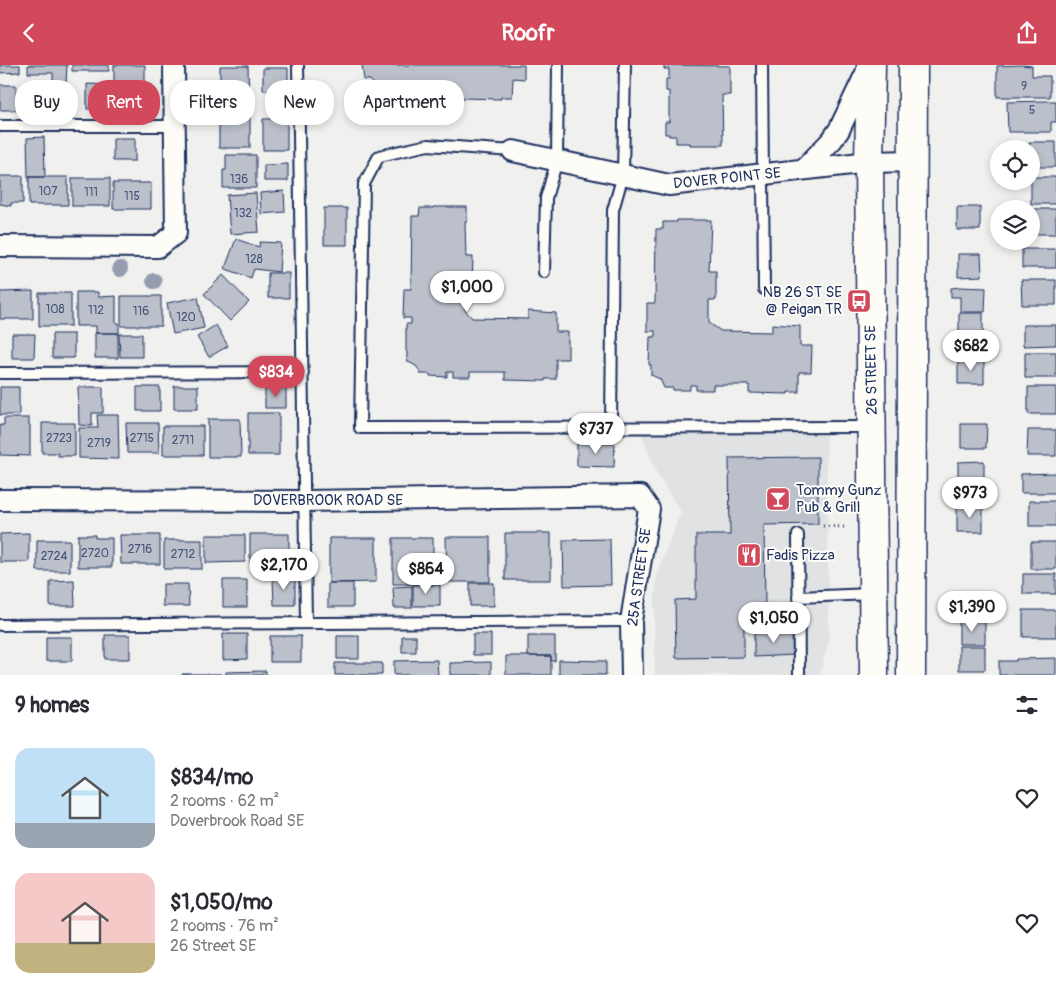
<!DOCTYPE html>
<meta charset="utf-8">
<style>
body{margin:0;font-family:Pangolin,sans-serif;background:#f2f2f3;color:#2b2b33;height:100vh;display:flex;flex-direction:column;font-size:19px;white-space:nowrap}
*{box-sizing:border-box;margin:0}
p{font-size:16px;color:#7c7c81}
.icon{flex:none;width:28px;height:28px;fill:none;stroke:currentColor;stroke-width:2;stroke-linecap:round;stroke-linejoin:round}
.map{position:relative;height:610px;overflow:hidden}
.sheet{display:flex;flex-direction:column;background:#fff;flex:1}
.sheet>*{flex:none}
.banner{position:absolute;left:15px;top:15px;width:500px;height:45px;display:flex;gap:10px}
.fabs{position:absolute;left:990px;top:75px;display:grid;gap:10px}
.fabs a{display:grid;place-items:center;width:50px;height:50px;border-radius:50%;background:#fff;box-shadow:0 2px 8px #0003;font-size:25px}
.price{position:absolute;translate:-50% -42px;padding:0 11px;border-radius:18px;background:#fff;color:#222;font-size:16px;line-height:32px;filter:drop-shadow(0 1px 2px #0008)}
.price::after{content:'';position:absolute;left:50%;top:30px;width:15px;height:11px;margin-left:-8px;background:inherit;clip-path:polygon(0 0,100% 0,50% 100%)}
.price.active{background:#d1495b;color:#fff}
ul{padding:0;list-style:none}
li{display:flex;align-items:center;gap:15px;height:125px;padding:0 15px}
li span{display:grid;place-items:center;flex:none;width:140px;height:100px;border-radius:15px;color:#555}
li>.icon{margin-inline-start:auto}
span .icon{width:60px;height:60px;fill:#fffc;stroke-width:1}
li b{font-size:21px}
h2{display:flex;justify-content:space-between;align-items:center;height:60px;padding:0 15px;font-size:21px}
.pill{padding:0 18px;border-radius:20px;background:#fff;box-shadow:0 2px 8px #0003;font-size:18px;line-height:45px}
.pill.active{background:#d1495b;color:#fff}
header{display:flex;justify-content:space-between;align-items:center;height:65px;padding:0 15px;background:#d1495b;color:#fff;font-size:22px;font-weight:800}
.map>svg:first-child{display:block}
</style>
<header><svg class="icon" aria-label="back" viewBox="0 0 24 24"><path d="M15 5l-7 7 7 7"/></svg>Roofr<svg class="icon" aria-label="share" viewBox="0 0 24 24"><path d="M12 15V3M7 8l5-5 5 5M5 13v7h14v-7"/></svg></header>
<div class="map">
<svg width="1056" height="610" viewBox="0 0 1056 610">
<rect width="100%" height="100%" fill="#f0f0ee"/>
<filter id="ink" filterUnits="userSpaceOnUse"><feTurbulence type="fractalNoise" baseFrequency=".02" numOctaves="2"/><feDisplacementMap in="SourceGraphic" scale="10" xChannelSelector="R" yChannelSelector="G"/><feConvolveMatrix kernelMatrix="1 2 1 2 8 2 1 2 1" color-interpolation-filters="sRGB"/></filter>
<g filter="url(#ink)">
<path fill="#e0e2e3" d="M826,355L829,574L820,610H655L654,542L657,508L681,447L656,407L637,356Z"/>
<path fill="#bbc0ca" stroke="#1b2f5e" d="M0,0H20V7L0,8Z
M28,0H67L66,19H53V8H28Z
M72,0H109V6H72Z
M114,0H145V19L114,20Z
M362,0H524V14L513,13L512,32H501V34L462,33V31L455,30V26L426,25V30H408V26H403V30H384V28H376V21L370,15H364Z
M664,0L730,1V30H722L723,80H690V78H676V71H669V69H665V57H669V26H666V14H669V4H664Z
M1022,0L1032,1V11H1050V32H997V1Z
M220,1H248L249,39H216V18H220Z
M263,3H288V25H263Z
M27,18H51V44H27Z
M87,19L111,20V44H87Z
M0,20H16L17,45H0Z
M124,24H147L148,45H124Z
M1047,36H1056V57H1051V67H1008L1007,37Z
M219,51H250V83H219Z
M263,54H287V85H263Z
M44,72L45,112H28L27,73Z
M113,73H135V96H113Z
M1029,77H1056V102H1031V84H1029Z
M226,90H256V123H223V105H226Z
M288,99V116H264V100Z
M0,111H23V138H11V141L0,139Z
M29,112H68V140H29Z
M1031,112H1056V139H1031Z
M72,113H110V141H72Z
M113,118H151V144H113Z
M284,126L285,147L261,149L260,128Z
M256,128L259,167L230,169L227,130Z
M433,142H467V157H465L466,192H473L472,221H465V245L472,253L528,254V246L556,248V267H568V294H556V314H545V316L505,315V307H470V312H453V307H447V312L430,311V309H420V306L416,301L407,296V287L406,286V259H411V253H403L404,224H411L412,151H419L420,143H433Z
M957,142H980V165H957Z
M324,143H347V180H324Z
M1031,144H1056V169H1031Z
M677,155H711L709,206H716V235H709V258L721,266L772,267V259L800,261V281H812L811,307H799V327H788V329L749,328V320H713V325H696V320H690V325H673V323H664L660,314L651,310V300H649L650,272H655V266H647V238H655L656,164H663V157H677Z
M236,174L259,182L260,177L281,178L279,207L254,204L251,213L226,204L225,203Z
M1022,184H1056V203H1022Z
M958,189H981L982,211L958,212Z
M268,208H289V233H268Z
M223,210L249,237L230,256L204,229Z
M1021,215H1056V240H1022Z
M960,222L986,223L985,247H960V232H951V223Z
M33,226V254H0V227Z
M76,227H98V232L116,231V258H119V268H96V261H76Z
M39,228H71V261H39Z
M121,231H161V261H121Z
M198,232L204,263L173,269L167,238Z
M959,248H983V272H959Z
M216,260L228,281L209,292L197,272Z
M1023,260H1056V280L1023,281Z
M95,268H118V293H95Z
M12,269H35L34,293H12Z
M52,269H74V293H52Z
M119,269H142V292H120Z
M1025,287H1056V313H1025Z
M958,295H984V319H958Z
M174,321H198V344H174Z
M0,322H19V350H0Z
M78,322H103V348H92V361L79,360Z
M137,322H160V346H137Z
M1028,322H1056V349H1028Z
M286,323V343H265V324Z
M248,348H279V390H248Z
M97,350H118L119,394L79,393V363H98Z
M4,353H29V360H30V391L0,390V360H4Z
M208,354H240L241,392H208Z
M42,358H75V391H58V388H42Z
M126,358H158L159,388H127Z
M961,359H987L986,383H961Z
M163,361H203V390H163Z
M1028,365H1056V391H1027Z
M577,378L615,379L614,402L577,401Z
M818,392V459L764,460L765,542H744V592L676,593L675,535L696,534V470H730L729,393Z
M984,396V413H958V397Z
M1056,408V428H1021V409Z
M1029,436H1056V461H1029Z
M957,440H983V467H957Z
M29,468V497H0V469Z
M505,468H551V515H505Z
M250,469H289V499H250Z
M78,470H95V473H112V502H78Z
M120,470H160V499H121Z
M206,470H245V497L206,498Z
M446,472H490V517H447Z
M329,473H376V517L329,518Z
M393,473H433V519H393Z
M610,474L611,520L564,521L563,475Z
M37,475H70V506H37Z
M164,475H202V504H164Z
M1031,477H1056V504H1031Z
M1023,509H1056V529H1023Z
M273,513H295V540H274Z
M74,515L75,541H50V516Z
M223,515H247V542H223Z
M328,518H353V542H328Z
M470,518H494V541H470Z
M163,519H188L189,541H163Z
M413,520H440V541H413Z
M412,521V543H394L393,522Z
M1023,545H1056V572H1023Z
M959,556H985V579H959Z
M793,567L794,590L754,592V568Z
M223,569H247V594L223,595Z
M473,569H491V590H473Z
M105,570H130V594H105Z
M270,571H301V597H270Z
M337,571H359V594H337Z
M402,571H416V587H402Z
M528,571H555V596H551V591H528Z
M46,572H72V596H46Z
M959,581H985V605H959Z
M506,591H551V610H506Z
M1056,593V610H999V596H1016V594Z
M437,595L438,610H394V596Z
M559,595L606,596V610H559Z
M491,597V610H450V598Z
M335,598H382V610H335Z
M266,606V610H226V607Z
M182,609H221V610H182Z"/>
<g fill="none" stroke-linecap="round" stroke-linejoin="round">
<defs>
<path id="lane" d="M298,0L306,557
M762,0L764,224
M0,61H175
M513,86L428,80L379,91L364,119L360,363L870,362
M544,207L546,133L557,95L558,0
M0,308L303,307
M611,363L613,145L623,110L625,0
M798,470L799,610
M798,532L872,529
M0,560L631,556"/>
<path id="street" d="M513,86L669,120L869,97L913,96
M804,104L832,75L839,65L868,4
M0,181L158,182L176,168L174,0
M0,435L304,436L640,431L649,444L631,556L632,610"/>
<path id="secondary" d="M871,0L869,97L874,610
M911,610L913,0"/>
</defs>
<use href="#lane" stroke="#1b2f5e" stroke-width="14"/>
<use href="#street" stroke="#1b2f5e" stroke-width="24"/>
<use href="#secondary" stroke="#1b2f5e" stroke-width="31"/>
<path stroke="#1b2f5e" stroke-width="3" stroke-dasharray="1 4" stroke-linecap="butt" d="M823,461L845,462"/>
<use href="#lane" stroke="#fdfcf7" stroke-width="10"/>
<use href="#street" stroke="#fdfcf7" stroke-width="20"/>
<use href="#secondary" stroke="#fdfcf7" stroke-width="28"/>
</g>
<g fill="#949caf">
<circle cx="196" cy="49" r="8"/>
<circle cx="120" cy="204" r="8"/>
<circle cx="154" cy="216" r="8"/>
</g>
</g>
<defs>
<symbol id="bus-square" viewBox="-11 -11 22 22"><rect x="-9" y="-9" width="18" height="18" rx="4" fill="#d1495b" stroke="#fdfcf7"/><path d="M-5-6H5V4H4V6H2V4H-2V6H-4V4H-5ZM-3.5-4V0h7V-4ZM-3.5 1.2v1.5H-2V1.2ZM2 1.2v1.5H3.5V1.2Z" fill="#fff"/></symbol>
<symbol id="bar-square" viewBox="-11 -11 22 22"><rect x="-9" y="-9" width="18" height="18" rx="4" fill="#d1495b" stroke="#fdfcf7"/><path d="M-6-5H6L.8 .8V4.5H3.5V6h-7V4.5H-.8V.8Z" fill="#fff"/></symbol>
<symbol id="restaurant-square" viewBox="-11 -11 22 22"><rect x="-9" y="-9" width="18" height="18" rx="4" fill="#d1495b" stroke="#fdfcf7"/><path d="M-5-6h1v4h1v-4h1v4h1v-4h1v5L-1.5 .5V6h-2V.5L-5-1ZM5-6V6H3V1.5H1.5Q1.5-4 5-6Z" fill="#fff"/></symbol>
</defs>
<g fill-rule="evenodd">
<use href="#bus-square" x="845" y="222" width="28" height="28"/>
<use href="#bar-square" x="764" y="420" width="28" height="28"/>
<use href="#restaurant-square" x="735" y="476" width="28" height="28"/>
</g>
<g text-anchor="middle" stroke-width="4" stroke-linejoin="round" paint-order="stroke">
<g font-size="12" fill="#435379">
<text x="1024" y="25">9</text>
<text x="1032" y="49">5</text>
<text x="239" y="118">136</text>
<text x="48" y="130">107</text>
<text x="91" y="131">111</text>
<text x="132" y="135">115</text>
<text x="243" y="152">132</text>
<text x="254" y="198">128</text>
<text x="55" y="248">108</text>
<text x="96" y="249">112</text>
<text x="141" y="250">116</text>
<text x="186" y="256">120</text>
<text x="59" y="377">2723</text>
<text x="142" y="377">2715</text>
<text x="183" y="379">2711</text>
<text x="99" y="382">2719</text>
<text x="140" y="488">2716</text>
<text x="95" y="492">2720</text>
<text x="183" y="493">2712</text>
<text x="54" y="495">2724</text>
</g>
<g font-size="15" fill="#1b2f5e" stroke="#fdfcf7">
<text transform="translate(727 113) rotate(-6)" y="5">DOVER POINT SE</text>
<text transform="translate(871 305) rotate(-91)" y="5">26 STREET SE</text>
<text x="328" y="440">DOVERBROOK ROAD SE</text>
<text transform="translate(639 512) rotate(-82)" y="5">25A STREET SE</text>
</g>
<g font-size="15" fill="#1b2f5e" stroke="#fdfcf7" text-anchor="start">
<text x="842" y="232" text-anchor="end">NB 26 ST SE<tspan x="842" dy="17">@ Peigan TR</tspan></text>
<text x="796" y="430">Tommy Gunz<tspan x="796" dy="17">Pub &amp; Grill</tspan></text>
<text x="766" y="495">Fadis Pizza</text>
</g>
</g>
</svg>
<div class="fabs">
<a><svg class="icon" aria-label="locate" viewBox="0 0 24 24"><circle cx="12" cy="12" r="6"/><path d="M12 2v4M12 18v4M2 12h4M18 12h4"/></svg></a>
<a><svg class="icon" aria-label="layers" viewBox="0 0 24 24"><path d="M12 4l9 5-9 5-9-5zM3 14l9 5 9-5"/></svg></a>
</div>
<b class="price" style="left:467px;top:248px">$1,000</b>
<b class="price" style="left:971px;top:307px">$682</b>
<b class="price active" style="left:276px;top:333px">$834</b>
<b class="price" style="left:596px;top:390px">$737</b>
<b class="price" style="left:970px;top:454px">$973</b>
<b class="price" style="left:284px;top:526px">$2,170</b>
<b class="price" style="left:426px;top:530px">$864</b>
<b class="price" style="left:972px;top:568px">$1,390</b>
<b class="price" style="left:774px;top:579px">$1,050</b>
<div class="banner">
<a class="pill">Buy</a>
<a class="pill active">Rent</a>
<a class="pill">Filters</a>
<a class="pill">New</a>
<a class="pill">Apartment</a>
</div>
</div>
<section class="sheet">
<h2>9 homes<svg class="icon" aria-label="filters" viewBox="0 0 24 24"><path d="M4 7h16M4 17h16"/><circle cx="9" cy="7" r="2"/><circle cx="15" cy="17" r="2"/></svg></h2>
<ul>
<li><span style="background:linear-gradient(#bfe0f5 75%,#9aa5b1 0)"><svg class="icon" aria-label="home" viewBox="0 0 24 24"><path d="M3 11l9-7 9 7M6 9v11h12V9"/></svg></span><div><b>$834/mo</b><p>2 rooms · 62 m²</p><p>Doverbrook Road SE</p></div><svg class="icon" aria-label="heart" viewBox="0 0 24 24"><path d="M12 20l-8-8c-3-5 5-10 8-4 3-6 11-1 8 4z"/></svg></li>
<li><span style="background:linear-gradient(#f6c9c9 70%,#c2b280 0)"><svg class="icon" aria-label="home" viewBox="0 0 24 24"><path d="M3 11l9-7 9 7M6 9v11h12V9"/></svg></span><div><b>$1,050/mo</b><p>2 rooms · 76 m²</p><p>26 Street SE</p></div><svg class="icon" aria-label="heart" viewBox="0 0 24 24"><path d="M12 20l-8-8c-3-5 5-10 8-4 3-6 11-1 8 4z"/></svg></li>
</ul>
</section>
